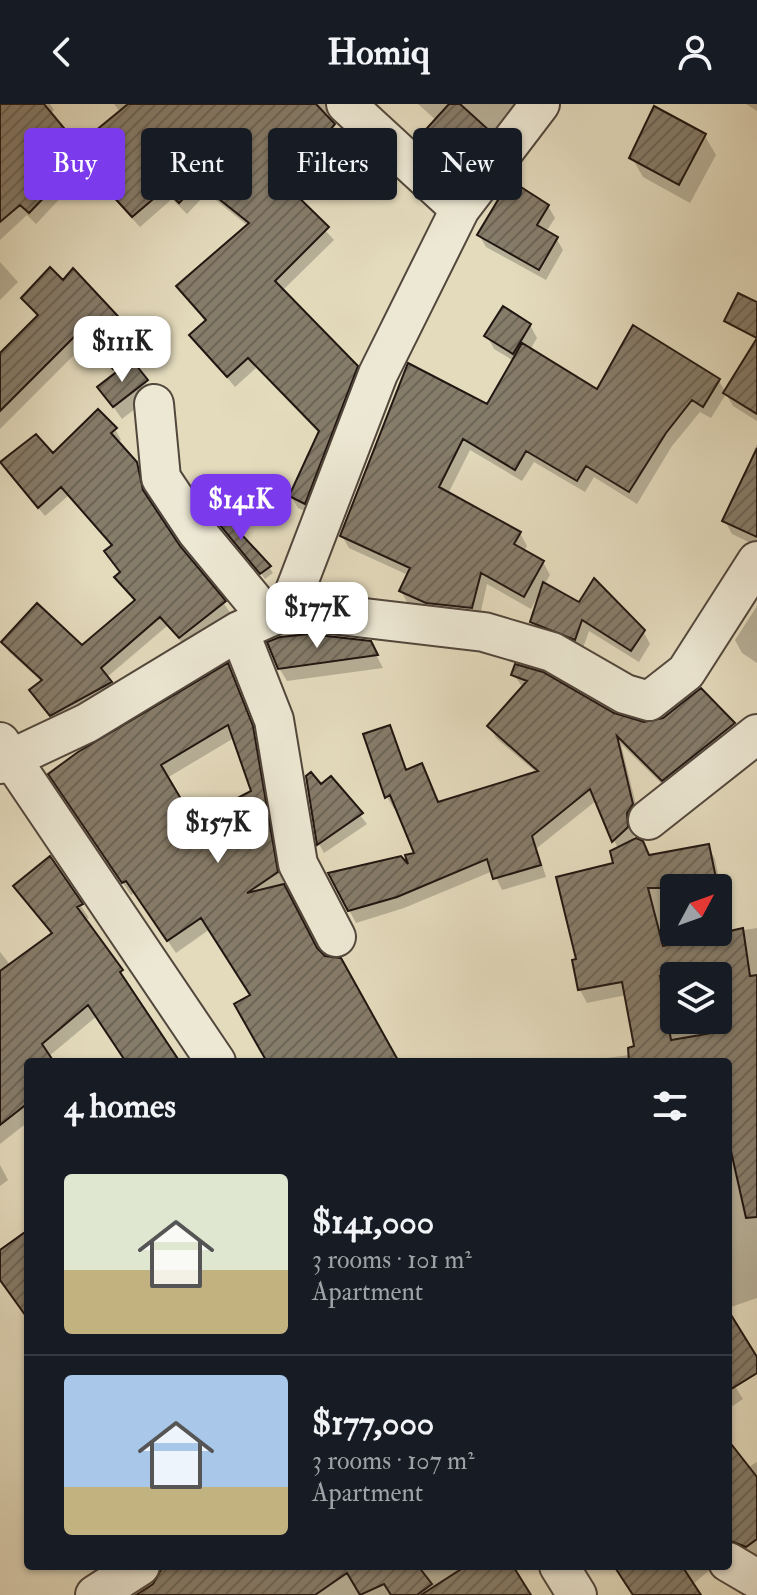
<!DOCTYPE html>
<meta charset="utf-8">
<style>
body{margin:0;font-family:"IM FELL Double Pica",serif;background:#20242c;color:#f1f3f6;height:100vh;display:flex;flex-direction:column;font-size:30px;white-space:nowrap}
*{box-sizing:border-box;margin:0}
p{font-size:26px;color:#9ea1a6}
.icon{flex:none;width:44px;height:44px;fill:none;stroke:currentColor;stroke-width:2;stroke-linecap:round;stroke-linejoin:round}
.map{position:relative;flex:1;overflow:hidden}
.drawer{position:absolute;left:24px;top:954px;width:708px;height:512px;display:flex;flex-direction:column;background:#171b24;border-radius:8px;box-shadow:0 2px 6px #0004}
.drawer>*{flex:none}
.hud{position:absolute;left:24px;top:24px;width:710px;height:72px;display:flex;gap:16px}
.needle{width:52px;rotate:49deg}
.tools{position:absolute;left:660px;top:770px;display:grid;gap:16px}
.tools a{display:grid;place-items:center;width:72px;height:72px;border-radius:8px;background:#171b24;box-shadow:0 2px 6px #0004;font-size:40px}
.price{position:absolute;translate:-50% -68px;padding:0 18px;border-radius:16px;background:#fff;color:#222;font-size:26px;line-height:52px;filter:drop-shadow(0 2px 4px #0008)}
.price::after{content:'';position:absolute;left:50%;top:48px;width:24px;height:18px;margin-left:-12px;background:inherit;clip-path:polygon(0 0,100% 0,50% 100%)}
.price.active{background:#7c3aed;color:#fff}
ul{padding:0;list-style:none}
li{display:flex;align-items:center;gap:24px;height:200px;padding:0 40px}
li+li{border-top:2px solid #363941}
li span{display:grid;place-items:center;flex:none;width:224px;height:160px;border-radius:8px;color:#555}
li>.icon{margin-inline-start:auto}
span .icon{width:96px;height:96px;fill:#fffc;stroke-width:1}
li b{font-size:34px}
h2{display:flex;justify-content:space-between;align-items:center;height:96px;padding:0 40px;font-size:34px}
.tag{padding:0 28px;border-radius:8px;background:#171b24;box-shadow:0 2px 6px #0004;font-size:28px;line-height:72px}
.tag.active{background:#7c3aed;color:#fff}
header{display:flex;justify-content:space-between;align-items:center;height:104px;padding:0 40px;background:#171b24;font-size:36px;font-weight:800}
.map>svg:first-child{display:block}
</style>
<header><svg class="icon" aria-label="back" viewBox="0 0 24 24"><path d="M15 5l-7 7 7 7"/></svg>Homiq<svg class="icon" aria-label="person" viewBox="0 0 24 24"><circle cx="12" cy="8" r="4"/><path d="M4 21q1-7 8-7t8 7"/></svg></header>
<div class="map">
<svg width="757" height="1491" viewBox="0 0 757 1491">
<defs>
<pattern id="building-hatch" width="6" height="6" patternUnits="userSpaceOnUse" patternTransform="scale(2)"><rect width="6" height="6" fill="#867c6a"/><path d="M-1 1l2-2M0 6l6-6M5 7l2-2" fill="none" stroke="#6d6556"/></pattern>
</defs>
<rect width="100%" height="100%" fill="#e4dbbd"/>
<filter id="stains"><feTurbulence type="fractalNoise" baseFrequency=".0025" numOctaves="4"/><feColorMatrix values="0 0 0 0 .2 0 0 0 0 .09 0 0 0 0 .02 0 0 0 .5 -.17"/></filter>
<radialGradient id="worn" r=".72"><stop offset=".6" stop-color="#630" stop-opacity="0"/><stop offset="1" stop-color="#630" stop-opacity=".3"/></radialGradient>
<path fill="#0003" fill-rule="evenodd" d="M0,0H50L54,6L50,10L77,44L121,9L114,0H328L331,5L325,12L340,33L292,90L334,136L282,187L356,263L363,275L311,410L298,404L291,392L320,330L256,264L235,283L192,232L206,218L179,182L248,122L207,89L187,110L172,95L140,123L87,66L36,120L27,111L0,136Z
M418,0H527L464,83L426,47L419,36L437,17Z
M746,0H757V7Z
M705,32L716,51L690,99L643,73L632,54Z
M548,102L555,114L546,128L556,134L563,146L546,176L486,143L479,131Z
M0,158L18,178L0,196Z
M23,194L141,240L148,251L135,263L154,290L122,315L100,284L117,271L89,236L0,325V252L38,214Z
M530,221L537,234L530,246L598,288L719,277L726,289L757,237V317L733,302L726,290L711,314L700,308L672,342L637,400L594,373L585,388L534,358L522,377L470,346L448,390L520,429L527,442L523,448L543,458L550,471L544,481L580,501L643,527L650,540L639,558L589,527L582,547L539,531L532,518L539,490L531,505L487,480L479,516L434,511L408,500L401,487L408,471L349,444L342,432L488,302L514,257L494,245L487,232Z
M115,325L121,336L118,339L142,371L147,396L230,508L186,543L167,522L106,574L116,589L57,621L38,597L42,578L9,548L3,538L82,543L135,498L117,474L121,470L106,448L112,443L68,392L45,412L2,360L53,352Z
M757,340V442L732,430L725,417Z
M214,404L269,463L273,469L265,475Z
M757,502V559L742,549L735,536Z
M370,539L383,564L287,577L279,564Z
M227,562L259,637L284,781L317,847L324,854L340,856L397,958H269L252,892L210,825L176,849L135,789L131,791L59,684ZM234,634L254,688L193,719L167,674Z
M514,571L643,620L663,616L701,586L741,632L670,688L621,640L639,713L633,721L634,737L650,753L708,742L715,755L730,828L757,824V1194L728,1204V958H599V955L637,950L626,891L587,899L580,886L574,858L579,857L618,745L597,696L537,744L546,773L502,786L493,767L404,804L356,819L349,806L413,769L417,750L397,702L394,705L387,693L366,632L390,624L407,667L422,661L439,700L537,669L496,634L490,622L523,584ZM674,784H718V828H674ZM674,872H718V916H674Z
M308,673L321,683L331,675L367,720L324,749L319,740Z
M50,755L89,814L84,816L180,958H127L97,912L48,953L52,958H28V1018L0,1040V848L11,862L53,831L16,782Z
M0,1061L8,1076L0,1082Z
M728,1271L743,1295L728,1305Z
M728,1339L747,1364L757,1358V1459L728,1453Z
M167,1462H510L529,1491H139L154,1481Z
M648,1462H714L692,1481L699,1491H634Z"/>
<path fill="url(#building-hatch)" stroke="#211611" stroke-width="2" fill-rule="evenodd" d="M0,0H44L78,41L128,0H316L335,20L285,80L329,123L275,177L358,262L305,400L289,392L319,327L248,254L227,273L189,231L206,216L176,182L249,119L199,79L179,99L165,85L132,113L80,56L29,109L20,101L0,118Z
M449,0H460L491,28L457,72L419,37V33Z
M654,2L706,30L679,81L629,54Z
M510,76L549,101L537,121L558,133L539,166L477,131Z
M50,163L63,176L73,164L143,239L113,265L81,226L0,307V249L38,211L21,194Z
M738,189L757,198V310L723,289L757,234L724,217Z
M503,202L531,220L513,250L484,232Z
M633,221L720,275L703,303L692,296L666,329L629,388L586,362L577,377L526,347L515,366L463,335L439,383L521,428L514,440L544,457L524,493L481,469L472,504L426,499L399,487L410,464L340,432L408,259L487,300L522,239L597,285Z
M132,256L148,276L113,303L97,283Z
M98,305L117,324L111,329L137,358L143,386L180,442L226,497L179,534L160,513L101,564L112,578L50,612L29,586L42,576L1,538L37,499L82,541L135,496L114,473L120,468L104,447L112,441L61,383L38,404L0,358L36,330L53,349Z
M757,344V433L722,417Z
M214,401L271,462L260,470L215,415L210,404Z
M594,474L645,526L631,547L582,516L575,536L530,518L543,478L579,498Z
M309,530L371,537L378,551L278,565L267,538L280,533Z
M228,559L253,622L278,768L247,789L284,780L317,844L325,852L341,854L399,958H267L234,900L250,891L201,814L167,837L126,777L122,779L48,670L78,648ZM228,621L251,687L194,717L161,661Z
M515,560L543,568L614,609L644,618L663,614L701,584L735,619L662,677L617,632L633,700L627,709L628,723L612,738L590,685L532,732L541,761L493,775L487,755L397,793L348,807L328,769L401,752L408,760L405,751L414,749L390,691L385,694L363,630L390,621L406,666L422,659L438,698L538,667L487,622L527,577L511,571Z
M311,668L321,680L331,672L363,709L317,741L306,672Z
M636,734L643,737L649,751L709,740L718,784H648L663,842L743,824L750,872L757,871V1113L746,1114L728,1034V958H629L628,944L634,942L622,878L578,886L572,856L576,855L556,773L613,759L610,747ZM660,872H718V928L671,936Z
M50,752L83,800L77,803L123,866L120,868L180,958H126L88,901L42,940L54,958H28V999L0,1021V867L52,829L13,782Z
M28,1126V1215L0,1176V1146Z
M728,1206L757,1253V1269L728,1287Z
M728,1336L757,1373V1435L746,1443L728,1436Z
M163,1462H418L432,1480L417,1491H391L384,1480L360,1491L347,1469L315,1491H136L153,1480Z
M466,1462H513L531,1491H421Z
M614,1462H682L701,1491H633Z"/>
<g fill="none" stroke-linecap="round" stroke-linejoin="round">
<defs>
<path id="minor" d="M346,0L460,105
M154,300L161,374L197,428L268,514
M288,505L378,270L460,105L540,0
M239,527L274,616L298,760L336,833
M0,638L216,958
M0,660L87,619L239,527L288,505L484,528L552,548L625,590L649,597L686,568L757,457
M648,716L757,630
M728,1458L757,1475
M559,1462L577,1491
M95,1491L140,1462"/>
</defs>
<use href="#minor" stroke="#52473c" stroke-width="42"/>
<use href="#minor" stroke="#ede8d4" stroke-width="38"/>
</g>
<rect width="100%" height="100%" filter="url(#stains)"/>
<rect width="100%" height="100%" fill="url(#worn)"/>
</svg>
<div class="tools">
<a><svg class="needle" viewBox="-14 -14 28 28"><path d="M0-13l5 13h-10z" fill="#e53935"/><path d="M0 13l5-13h-10z" fill="#9ea1a6"/></svg></a>
<a><svg class="icon" aria-label="layers" viewBox="0 0 24 24"><path d="M12 4l9 5-9 5-9-5zM3 14l9 5 9-5"/></svg></a>
</div>
<b class="price" style="left:122px;top:280px">$111K</b>
<b class="price active" style="left:241px;top:438px">$141K</b>
<b class="price" style="left:317px;top:546px">$177K</b>
<b class="price" style="left:218px;top:761px">$157K</b>
<div class="hud">
<a class="tag active">Buy</a>
<a class="tag">Rent</a>
<a class="tag">Filters</a>
<a class="tag">New</a>
</div>
<section class="drawer">
<h2>4 homes<svg class="icon" aria-label="filters" viewBox="0 0 24 24"><path d="M4 7h16M4 17h16"/><circle cx="9" cy="7" r="2"/><circle cx="15" cy="17" r="2"/></svg></h2>
<ul>
<li><span style="background:linear-gradient(#dfe7d0 60%,#c2b280 0)"><svg class="icon" aria-label="home" viewBox="0 0 24 24"><path d="M3 11l9-7 9 7M6 9v11h12V9"/></svg></span><div><b>$141,000</b><p>3 rooms · 101 m²</p><p>Apartment</p></div></li>
<li><span style="background:linear-gradient(#a9c7e8 70%,#c2b280 0)"><svg class="icon" aria-label="home" viewBox="0 0 24 24"><path d="M3 11l9-7 9 7M6 9v11h12V9"/></svg></span><div><b>$177,000</b><p>3 rooms · 107 m²</p><p>Apartment</p></div></li>
</ul>
</section>
</div>
